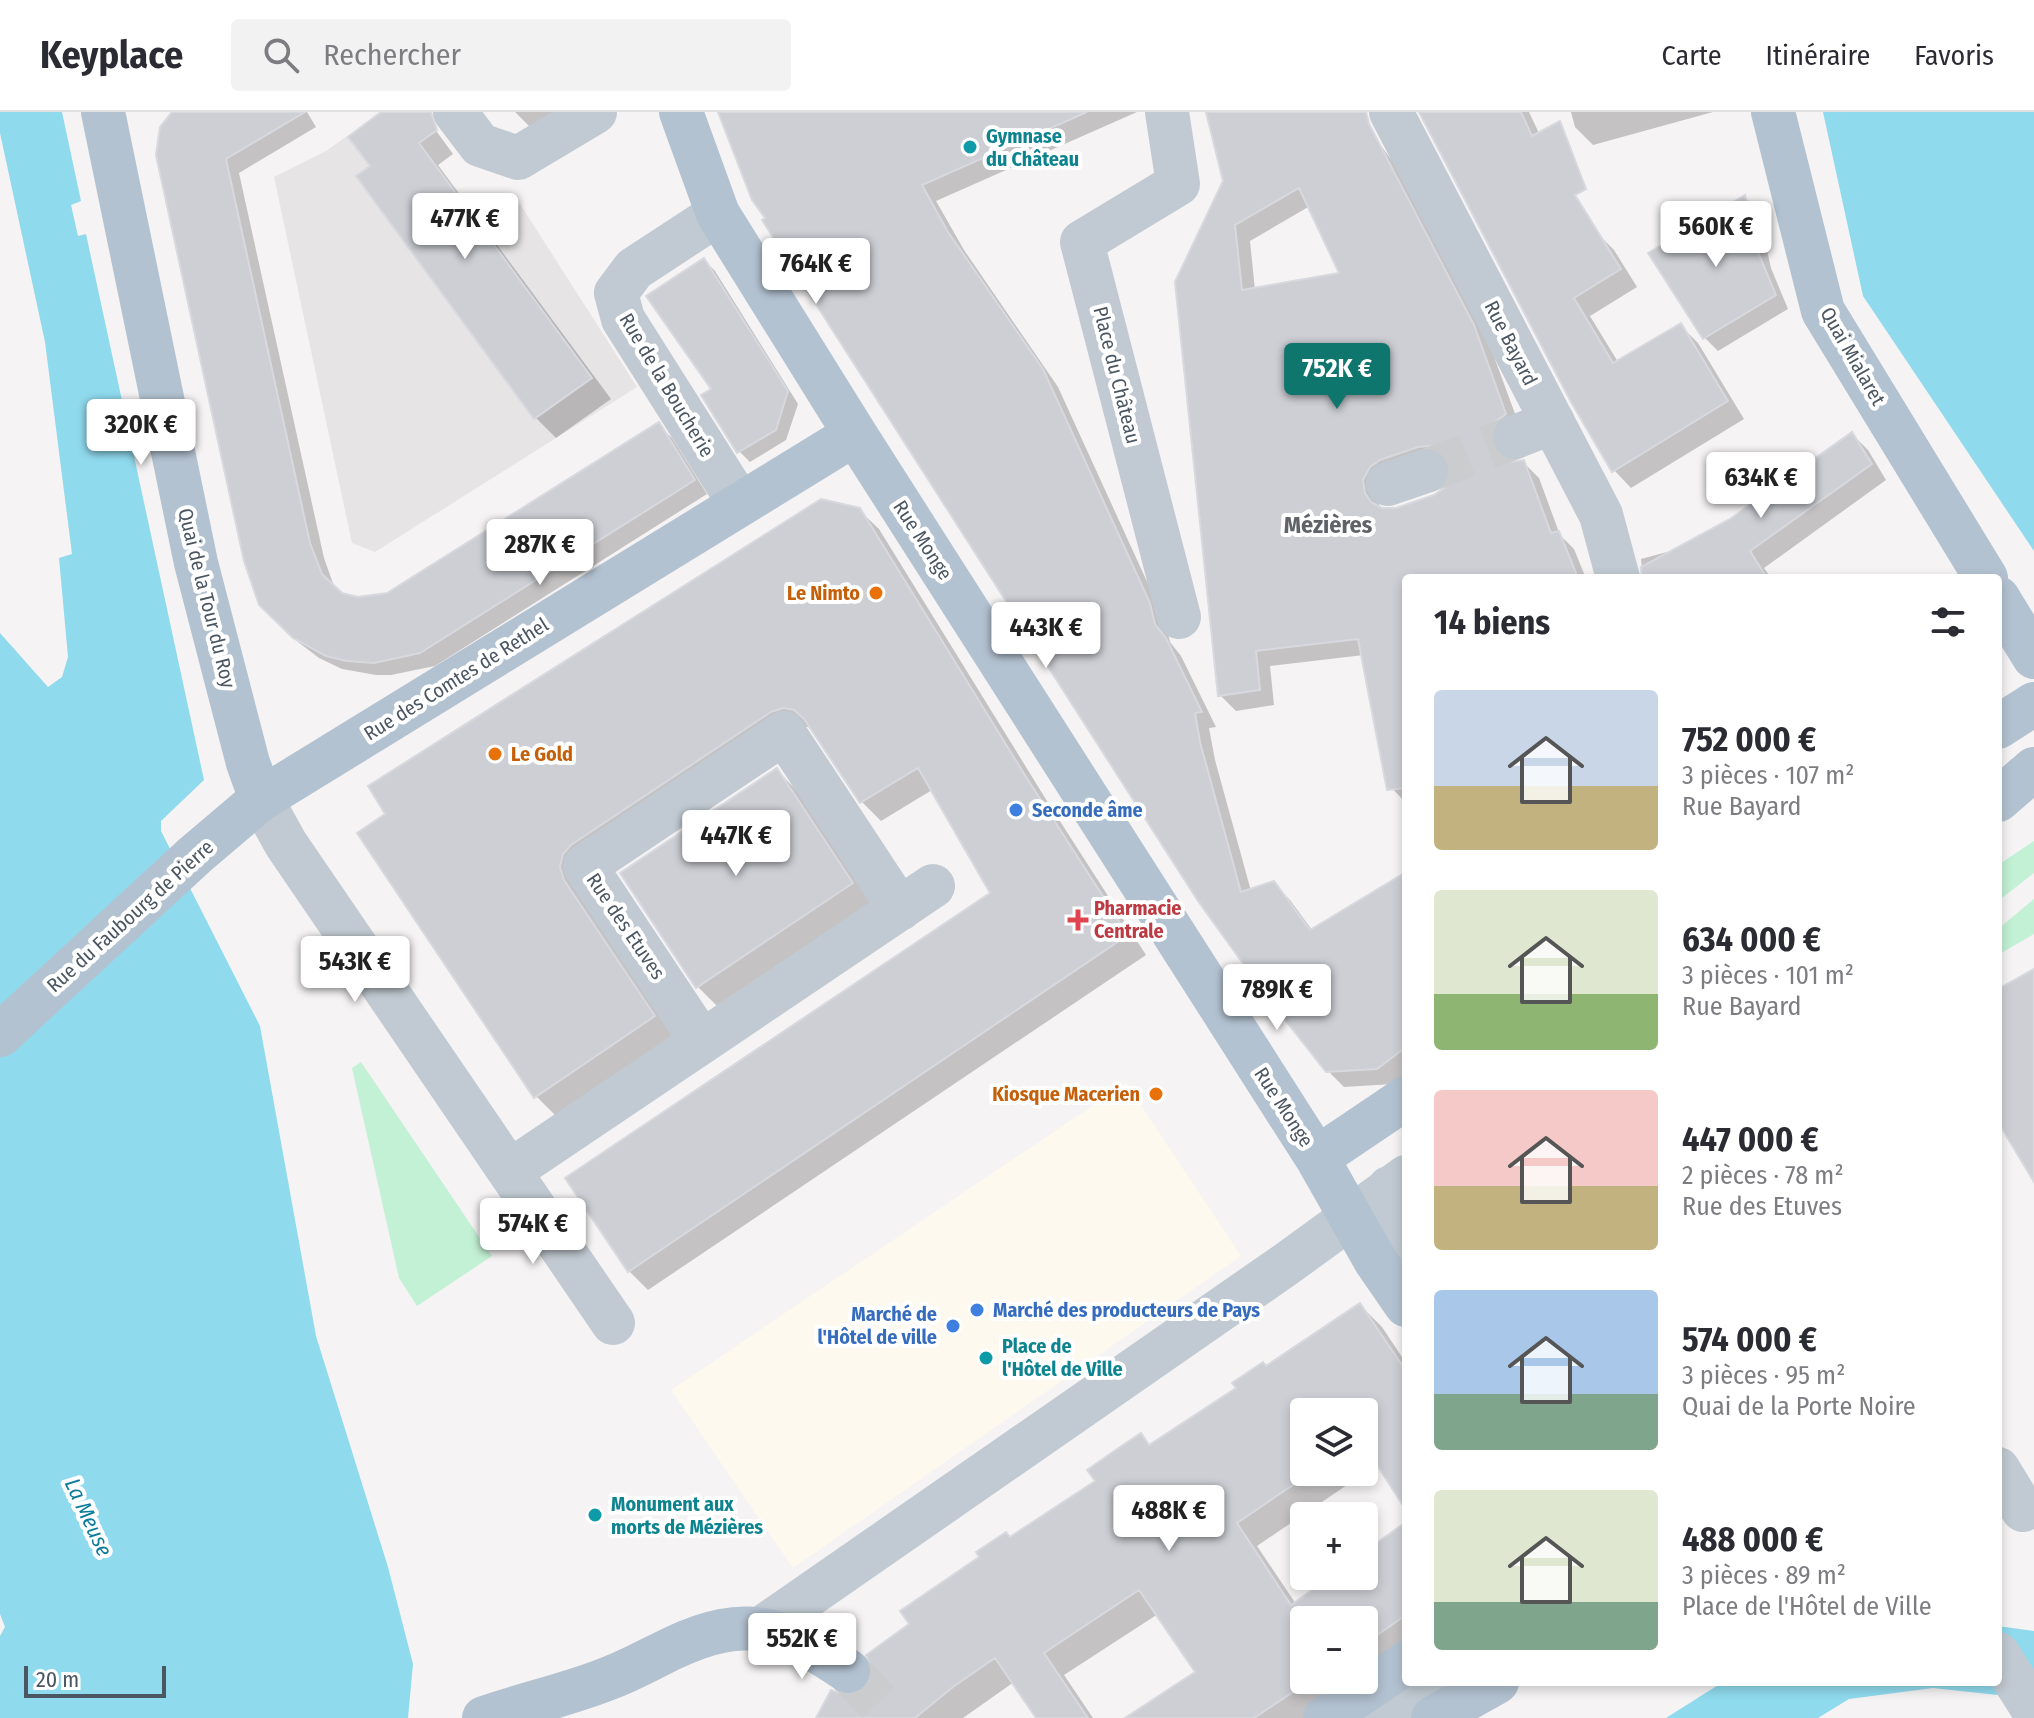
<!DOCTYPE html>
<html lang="fr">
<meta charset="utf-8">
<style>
body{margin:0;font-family:"Fira Sans Condensed",sans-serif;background:#f2f2f3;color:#2b2b33;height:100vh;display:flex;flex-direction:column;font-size:30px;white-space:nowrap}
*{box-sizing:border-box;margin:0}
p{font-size:26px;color:#7c7c81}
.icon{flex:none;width:44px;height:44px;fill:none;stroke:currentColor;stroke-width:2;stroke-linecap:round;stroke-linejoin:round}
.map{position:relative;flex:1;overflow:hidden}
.sheet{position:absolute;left:1402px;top:462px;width:600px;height:1112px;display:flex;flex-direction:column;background:#fff;border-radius:8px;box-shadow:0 4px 12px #0003}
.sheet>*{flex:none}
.controls{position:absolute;left:1290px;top:1286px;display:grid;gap:16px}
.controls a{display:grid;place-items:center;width:88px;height:88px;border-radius:8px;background:#fff;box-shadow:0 4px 12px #0003;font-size:40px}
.scale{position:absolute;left:24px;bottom:20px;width:142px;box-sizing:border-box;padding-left:8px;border:4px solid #4a5661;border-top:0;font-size:22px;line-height:28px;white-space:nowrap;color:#4a5661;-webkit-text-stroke:6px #fff;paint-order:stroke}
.price{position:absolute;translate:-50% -68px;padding:0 18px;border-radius:8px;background:#fff;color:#222;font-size:26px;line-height:52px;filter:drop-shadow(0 2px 4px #0008)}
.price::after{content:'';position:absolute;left:50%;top:48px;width:24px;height:18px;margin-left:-12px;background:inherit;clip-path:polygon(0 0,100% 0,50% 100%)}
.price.on{background:#0f766e;color:#fff}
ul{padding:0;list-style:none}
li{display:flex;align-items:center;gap:24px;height:200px;padding:0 32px}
li span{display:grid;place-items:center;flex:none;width:224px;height:160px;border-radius:8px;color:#555}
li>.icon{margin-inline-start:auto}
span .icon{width:96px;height:96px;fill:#fffc;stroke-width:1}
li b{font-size:34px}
h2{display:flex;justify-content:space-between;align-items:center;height:96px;padding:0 32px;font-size:34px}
header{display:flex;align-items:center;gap:48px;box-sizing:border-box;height:112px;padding:0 40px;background:#fff;border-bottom:2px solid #e1e1e2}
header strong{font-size:38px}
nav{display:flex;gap:44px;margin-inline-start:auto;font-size:28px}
.search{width:560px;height:72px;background:#f2f2f3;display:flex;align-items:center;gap:20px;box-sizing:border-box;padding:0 28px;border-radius:8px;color:#7c7c81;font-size:30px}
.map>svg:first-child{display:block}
</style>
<header>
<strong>Keyplace</strong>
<div class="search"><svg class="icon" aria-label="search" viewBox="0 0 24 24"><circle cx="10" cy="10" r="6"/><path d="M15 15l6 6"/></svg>Rechercher</div>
<nav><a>Carte</a><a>Itinéraire</a><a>Favoris</a></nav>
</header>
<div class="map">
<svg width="2034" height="1606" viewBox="0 0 2034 1606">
<rect width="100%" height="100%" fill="#f5f3f3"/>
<path fill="#fdf9ef" d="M1126,971L1241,1144L793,1456L671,1278Z"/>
<path fill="#e6e4e5" d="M381,0H419L433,21L417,33L429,49L431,48L484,118L520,92L637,275L375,440L352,431L274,65L326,39Z"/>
<path fill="#c3f1d5" d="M2034,729V761L1998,789V753Z
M2034,787V822L1998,843V817Z
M361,950L492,1144L417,1194L399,1166L352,956Z"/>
<path fill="#90daee" d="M0,0H62L81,89L71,93L78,124L86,122L204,668L161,709V719L260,914L316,1224L388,1455L413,1552L408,1606H0V1524L5,1515L0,1502V521L48,575L62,565L68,545L59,446L72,442L45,230L0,21Z
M1823,0H2034V439L1863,184Z
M1998,1514L2034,1519V1587L1933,1576L1849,1587L1818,1606H1666L1723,1570H1998Z"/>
<path fill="#0003" fill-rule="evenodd" d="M179,0H307L316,15L239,61L324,446L335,477L341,483L357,487L387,483L658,313L672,326L707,382L435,554L391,563H376L342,557L319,546L298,530L283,516Z
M384,0H421L426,5L453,42L438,53L611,287L556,326L536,306L358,65L373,54Z
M515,0H565L532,17Z
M721,0H1137L936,89L964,138L1058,275L1165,509L1170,530L1181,544L1216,615L1209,616L1215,648L1251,779L1274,772L1290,788L1312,818L1406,764V962L1393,972L1344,975L1327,958L767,107Z
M1209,0H1356L1399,58L1489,231L1521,318L1505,337L1507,350H1523L1539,366L1560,423L1574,437L1585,464L1590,462L1594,466H1406L1404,689L1389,673L1364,543L1270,554L1274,593L1236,599L1220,583L1225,69ZM1310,94L1342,163L1255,178L1250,129ZM1447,349L1451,351L1453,363L1447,376L1435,384L1396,398L1380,397L1378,385L1434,350Z
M1420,0H1529L1587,123L1596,120L1614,138L1637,175L1590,204L1618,250L1681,214L1698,231L1744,307L1631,376L1614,358Z
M1571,0H1713L1593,33L1575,15Z
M1745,86L1758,99L1771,156L1788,197L1718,239L1705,226Z
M704,148L715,159L798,292L786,328L750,350L739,339Z
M1852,322L1868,338L1886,368L1764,456L1771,466H1643L1641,447L1682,436L1731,409Z
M859,398L879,417L1047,689L1146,843L648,1178L629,1159L993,782L932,678L881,709L862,690L813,616L802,614L590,752L672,924L555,1003L536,984L359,722Z
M777,658L797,679L872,793L718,895L698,875Z
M1360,1193L1382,1215L1406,1251V1394L1378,1352L1257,1434L1296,1492L1334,1464H1364V1443L1406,1412V1539L1308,1606H1159L1198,1560L1158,1502L1064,1563L1093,1606H1038L1014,1570L963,1606H818L847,1586L861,1583L870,1574L912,1512L1010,1427L1098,1369L1141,1324L1151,1334ZM1304,1300H1364V1360H1304ZM1304,1508H1364V1568H1304Z"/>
<path fill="#cdcfd5" stroke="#d7d9de" stroke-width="2" fill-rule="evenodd" d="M172,0H305L226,47L310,431L322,462L342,481L358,485L387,481L659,310L695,368L420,541L374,551L347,549L326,544L293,526L259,493L244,449L156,43L160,15Z
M381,0H431L437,18L419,31L592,266L534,307L356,64L370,54L348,25Z
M718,0H1087L922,73L948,120L1043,257L1150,491L1155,512L1166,526L1202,600L1195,601L1200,630L1241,780L1274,769L1310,818L1406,760V935L1377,957L1326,960L1264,881L1198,789L762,108L765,106L752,88Z
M1206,0H1366L1369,12L1474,213L1506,302L1496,309L1490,321L1492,335L1499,344L1511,350L1524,348L1551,421L1559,419L1578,466H1406V676L1387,678L1358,527L1256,539L1260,578L1218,584L1175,170L1223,69ZM1299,76L1339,161L1242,178L1235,113ZM1430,334L1442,340L1449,350L1451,363L1444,376L1434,383L1396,396H1382L1371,390L1365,381L1363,368L1370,355L1380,348L1418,335Z
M1419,0H1521L1532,24L1560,9L1586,77L1575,83L1621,157L1574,186L1613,251L1681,211L1728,289L1612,360L1571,290Z
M1745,83L1758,140L1776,183L1703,227L1648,141Z
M704,146L788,279L776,318L737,341L701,283L711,277L646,184Z
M1852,320L1872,352L1750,439L1767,466H1642L1641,455L1730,407Z
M821,387L860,396L1028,668L1128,823L628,1160L565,1066L990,781L918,656L860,691L804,607L794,598L783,596L771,600L571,733L563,742L560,755L564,768L655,904L534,986L357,721L385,702L368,674Z
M777,656L853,771L696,876L620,761Z
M2034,857V1070L1998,1010V877Z
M1360,1191L1406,1259V1398L1364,1333V1300H1304V1360H1312L1237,1411L1291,1493L1331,1464H1364V1440L1406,1410V1503L1364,1532V1508H1304V1568H1311L1254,1606H1125L1195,1560L1139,1478L1044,1541L1088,1606H1036L995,1546L953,1575L915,1606H816L831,1578L848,1584L860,1581L868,1573L873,1559L866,1543L909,1512L900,1499L979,1445L976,1440L1006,1420L1010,1425L1095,1369L1087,1358L1120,1335L1141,1321L1149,1333L1236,1276L1232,1271L1263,1250L1266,1254Z"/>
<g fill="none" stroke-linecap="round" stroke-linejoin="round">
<path stroke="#caccce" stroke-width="44" stroke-dasharray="44 22" stroke-linecap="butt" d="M1426,359L1515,325"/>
<path stroke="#caccce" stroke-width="44" stroke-dasharray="44 22" stroke-linecap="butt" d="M848,1559L893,1606"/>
<path stroke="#c1cad2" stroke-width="44" d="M455,0L480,33L518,46L595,0
M1167,0L1178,72L1082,130L1179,505
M1391,0L1601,403L1618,466
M718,102L634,157L616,181L623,207L740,392
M1515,325L1553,310
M1388,372L1426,359
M261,687L286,732L613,1211
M702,930L585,754L784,621L900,797
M510,1059L933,774
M1389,1076L1387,1116L1406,1153
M1998,1357L2023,1398
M762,1516L1285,1153L1406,1065
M1998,1542L2034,1599
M1374,1606L1431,1570"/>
<path stroke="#b3c2d1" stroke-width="44" d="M103,0L196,451L248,651L261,687
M681,0L718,102L855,322L1317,1046L1375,1148L1406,1193
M1773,0L1823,199L1986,466
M1998,486L2034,545
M1998,615L2034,592
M1998,688L2034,657
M0,923L195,743L261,687L855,322
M1317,1046L1406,986
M484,1606C527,1591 571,1582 612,1565C633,1557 652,1546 673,1536C746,1501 784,1516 848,1559
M1325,1606L1406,1551
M1433,1606L1497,1570"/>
</g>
<g fill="#0f9aa8" stroke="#fff" stroke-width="3">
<circle cx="970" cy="35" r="8"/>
<circle cx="986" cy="1246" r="8"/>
<circle cx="595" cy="1403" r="8"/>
</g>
<g fill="#e8710a" stroke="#fff" stroke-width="3">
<circle cx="876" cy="481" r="8"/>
<circle cx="495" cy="642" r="8"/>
<circle cx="1156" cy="982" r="8"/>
</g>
<g fill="#3f7fe0" stroke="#fff" stroke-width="3">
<circle cx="1016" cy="698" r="8"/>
<circle cx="977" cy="1198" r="8"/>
<circle cx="953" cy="1214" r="8"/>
</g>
<path fill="#e0444e" stroke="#fff" stroke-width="3" d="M1074 796h8v8h8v8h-8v8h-8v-8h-8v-8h8z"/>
<g text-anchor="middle" stroke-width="8" stroke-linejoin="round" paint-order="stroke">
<g font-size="20" font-weight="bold" fill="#0d838f" stroke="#fff" text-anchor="start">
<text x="986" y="31">Gymnase<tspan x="986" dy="23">du Château</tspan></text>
<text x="1002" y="1241">Place de<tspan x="1002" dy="23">l'Hôtel de Ville</tspan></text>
<text x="611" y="1399">Monument aux<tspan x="611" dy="23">morts de Mézières</tspan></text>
</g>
<g font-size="20" fill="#4a5661" stroke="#fff">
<text transform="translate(1511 231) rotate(63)" y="7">Rue Bayard</text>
<text transform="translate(1853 244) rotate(60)" y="7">Quai Mialaret</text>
<text transform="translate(1117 263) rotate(76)" y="7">Place du Château</text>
<text transform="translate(667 273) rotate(59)" y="7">Rue de la Boucherie</text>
<text transform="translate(923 428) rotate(57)" y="7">Rue Monge</text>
<text transform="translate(207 486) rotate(76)" y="7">Quai de la Tour du Roy</text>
<text transform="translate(456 567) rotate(-32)" y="7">Rue des Comtes de Rethel</text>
<text transform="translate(130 804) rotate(-42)" y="7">Rue du Faubourg de Pierre</text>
<text transform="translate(626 814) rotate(56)" y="7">Rue des Etuves</text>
<text transform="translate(1284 995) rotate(57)" y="7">Rue Monge</text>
</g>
<g font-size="20" font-weight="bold" fill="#c56008" stroke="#fff" text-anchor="end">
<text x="860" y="488">Le Nimto</text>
<text x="511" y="649" text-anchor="start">Le Gold</text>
<text x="1140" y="989">Kiosque Macerien</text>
</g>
<g font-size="20" font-weight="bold" fill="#366cbe" stroke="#fff" text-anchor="start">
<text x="1032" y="705">Seconde âme</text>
<text x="993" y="1205">Marché des producteurs de Pays</text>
<text x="937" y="1209" text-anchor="end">Marché de<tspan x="937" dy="23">l'Hôtel de ville</tspan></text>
</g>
<g font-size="20" font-weight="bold" fill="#be3a42" stroke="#fff" text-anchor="start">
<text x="1094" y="803">Pharmacie<tspan x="1094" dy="23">Centrale</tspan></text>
</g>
<g font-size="22" font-style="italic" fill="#0c7c9b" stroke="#fff">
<text transform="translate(89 1405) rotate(65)" y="8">La Meuse</text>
</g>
<g font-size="24" font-weight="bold" fill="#5f6368" stroke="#fff">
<text x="1328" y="421">Mézières</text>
</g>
</g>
</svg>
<div class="controls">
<a><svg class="icon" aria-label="layers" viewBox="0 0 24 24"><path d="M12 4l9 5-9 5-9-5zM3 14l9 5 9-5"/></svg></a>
<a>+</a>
<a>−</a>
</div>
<div class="scale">20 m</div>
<b class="price" style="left:465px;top:149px">477K €</b>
<b class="price" style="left:1716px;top:157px">560K €</b>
<b class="price" style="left:816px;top:194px">764K €</b>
<b class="price on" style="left:1337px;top:299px">752K €</b>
<b class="price" style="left:141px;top:355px">320K €</b>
<b class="price" style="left:1761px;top:408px">634K €</b>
<b class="price" style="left:540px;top:475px">287K €</b>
<b class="price" style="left:1046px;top:558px">443K €</b>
<b class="price" style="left:736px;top:766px">447K €</b>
<b class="price" style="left:355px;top:892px">543K €</b>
<b class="price" style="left:1277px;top:920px">789K €</b>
<b class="price" style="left:533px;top:1154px">574K €</b>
<b class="price" style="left:1169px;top:1441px">488K €</b>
<b class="price" style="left:802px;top:1569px">552K €</b>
<section class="sheet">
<h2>14 biens<svg class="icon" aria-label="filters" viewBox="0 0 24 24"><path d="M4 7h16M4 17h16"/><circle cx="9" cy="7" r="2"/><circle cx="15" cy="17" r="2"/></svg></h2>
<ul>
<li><span style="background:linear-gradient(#c9d6e8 60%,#c2b280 0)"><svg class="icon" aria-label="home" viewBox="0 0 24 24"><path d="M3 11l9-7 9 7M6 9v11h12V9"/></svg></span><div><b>752 000 €</b><p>3 pièces · 107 m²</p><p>Rue Bayard</p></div></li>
<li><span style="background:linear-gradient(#dfe7d0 65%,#8fb573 0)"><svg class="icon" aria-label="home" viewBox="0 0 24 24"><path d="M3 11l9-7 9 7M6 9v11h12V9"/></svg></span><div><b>634 000 €</b><p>3 pièces · 101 m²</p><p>Rue Bayard</p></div></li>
<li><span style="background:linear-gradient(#f6c9c9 60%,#c2b280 0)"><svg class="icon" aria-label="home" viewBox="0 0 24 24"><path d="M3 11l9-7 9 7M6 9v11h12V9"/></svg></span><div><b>447 000 €</b><p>2 pièces · 78 m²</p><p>Rue des Etuves</p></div></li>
<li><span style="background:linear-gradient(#a9c7e8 65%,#7fa58c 0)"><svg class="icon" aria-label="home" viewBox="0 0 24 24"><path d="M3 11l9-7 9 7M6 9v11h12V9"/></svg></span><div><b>574 000 €</b><p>3 pièces · 95 m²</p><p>Quai de la Porte Noire</p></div></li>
<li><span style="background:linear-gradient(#dfe7d0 70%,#7fa58c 0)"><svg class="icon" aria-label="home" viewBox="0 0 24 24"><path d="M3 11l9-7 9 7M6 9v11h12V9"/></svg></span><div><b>488 000 €</b><p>3 pièces · 89 m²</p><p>Place de l'Hôtel de Ville</p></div></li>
</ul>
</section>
</div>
